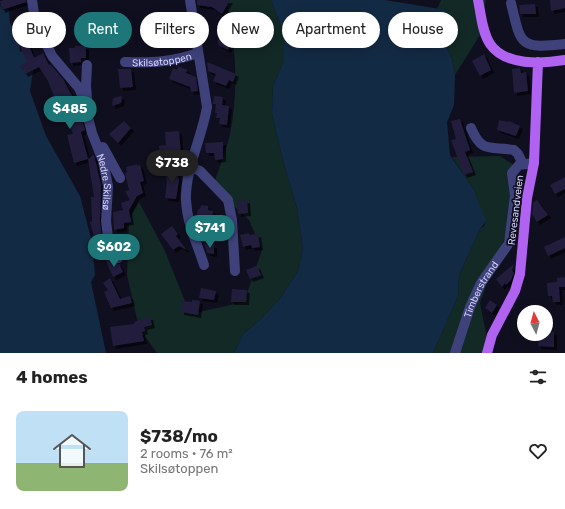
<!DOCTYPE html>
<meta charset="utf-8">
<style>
body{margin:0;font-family:Rubik,sans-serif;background:#f2f2f2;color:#222;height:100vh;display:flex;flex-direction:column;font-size:15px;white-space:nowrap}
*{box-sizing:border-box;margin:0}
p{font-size:13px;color:#767676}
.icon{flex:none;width:22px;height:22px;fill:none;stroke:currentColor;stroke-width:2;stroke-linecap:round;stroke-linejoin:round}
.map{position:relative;height:353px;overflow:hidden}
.drawer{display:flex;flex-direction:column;background:#fff;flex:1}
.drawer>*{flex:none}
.top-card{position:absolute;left:12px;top:12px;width:541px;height:36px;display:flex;gap:8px}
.needle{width:26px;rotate:354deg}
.controls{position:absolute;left:517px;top:305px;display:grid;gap:8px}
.controls a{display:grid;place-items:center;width:36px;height:36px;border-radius:50%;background:#fff;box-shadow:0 2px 10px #0003;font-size:20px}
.price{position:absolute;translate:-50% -34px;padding:0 9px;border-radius:14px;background:#1d7779;color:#fff;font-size:13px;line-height:26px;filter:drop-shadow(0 1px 2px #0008)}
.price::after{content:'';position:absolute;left:50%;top:24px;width:12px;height:9px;margin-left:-6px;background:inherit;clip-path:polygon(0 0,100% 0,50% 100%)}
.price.on{background:#222;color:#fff}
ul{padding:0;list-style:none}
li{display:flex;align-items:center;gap:12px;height:100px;padding:0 16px}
li span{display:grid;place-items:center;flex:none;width:112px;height:80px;border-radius:8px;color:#555}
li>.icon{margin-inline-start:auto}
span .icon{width:48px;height:48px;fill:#fffc;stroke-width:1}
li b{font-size:17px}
h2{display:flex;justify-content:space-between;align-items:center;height:48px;padding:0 16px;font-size:17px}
.tag{padding:0 14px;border-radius:18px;background:#fff;box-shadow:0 2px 10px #0003;font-size:14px;line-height:36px}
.tag.on{background:#1d7779;color:#fff}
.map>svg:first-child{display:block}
</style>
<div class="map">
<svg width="565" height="353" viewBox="0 0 565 353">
<defs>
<filter id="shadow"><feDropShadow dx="3" dy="3" stdDeviation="0" flood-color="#0009"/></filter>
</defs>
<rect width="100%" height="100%" fill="#100f1f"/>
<path fill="#122926" d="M226,0H271L282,29L284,43V60L273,86L272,113L283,161L297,208L303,249L298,271L279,300L259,321L243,334L234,353H157L139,328L127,275L129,220L139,202L165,251L190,314L244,302L262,250L249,220L213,187C218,170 226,152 230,134C239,89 236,45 226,0Z
M441,0H486L480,35L455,75L452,59L443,41L446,10L437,9Z
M500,156L518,168L521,203L498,253L480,303L490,353H433L458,296L459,275L480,229L485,225L474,190L452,157Z"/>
<path fill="#132a44" d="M271,0H385L446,10L443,41L452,59L455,75L454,105L447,122L450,155L474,190L486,221L480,229L459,275L458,296L433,353H234L243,334L259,321L279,300L298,271L303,249L297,208L283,161L272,113L273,86L284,60V43L282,29Z
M0,5L2,10H9L10,23L19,40L20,52L29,48L35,57L30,91L46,136L80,196L92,242L95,275L91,282L106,353H0Z"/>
<path fill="#211d3e" filter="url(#shadow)" d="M4,0H26V2L2,10L0,1Z
M197,0H230L222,14L212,7L197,5Z
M550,0H565V8L551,11Z
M535,4L536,14H520L519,5Z
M161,14L174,19L169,33L156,28Z
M222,35L233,41L228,50L218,45L219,44L217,42Z
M27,41L34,58L43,53L49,65L50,64L63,79L76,103L74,104L79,118L81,117L85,130L81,132L88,159L94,155L101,185L100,222L102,239L105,246L93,248L91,241L95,240L90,222L92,221L91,197H94L88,159L74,163L67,135L73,134L67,117H65L63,111L60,112L48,81L39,67L25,74L20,66L27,62L19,44Z
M75,46H86V58H81V62L70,63L69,48H75Z
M484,54L491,70L480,76L472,61Z
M207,62L236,74L233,82L229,80L226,86L213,81L216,74L208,71Z
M178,66L187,70L186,73L196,77L198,91L191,92L190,87L169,79L173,68L177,70Z
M520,68L521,73L526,72L528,91L514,93L512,69Z
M118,69H131L133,87L120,88Z
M122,96L121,103L112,106L113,98Z
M214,96L223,97L222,105L213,104Z
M216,104L229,106L227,125L219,124L220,118H216L217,113H215Z
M460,119L470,150L465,152L473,172L464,175L451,140L456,139L451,121Z
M499,120L508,122L509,121L520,126L516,136L497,130Z
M124,121L131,128L118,143L109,134Z
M179,131L181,155L160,157L159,146L166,145L165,132Z
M223,142V159L215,160L214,153H206L205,143Z
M137,164V166L140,165L144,181L140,182L143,193L137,196L129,210L131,222L124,223V228L114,230L113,212L123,210L121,203L130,200L125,191L129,190L125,173L127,172L126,167Z
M176,168L179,180L176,199L165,198L167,182L165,170Z
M565,177V189L555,194L550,185Z
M247,200L248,213L238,214L237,201Z
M537,200L548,215L537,222L532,214L533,203Z
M201,205L208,206V210L213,211L211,223L196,221L198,209H200Z
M172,226L178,234L176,236L187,250L179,246L173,250L161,234Z
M249,233V235L258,234L260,247L252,248L251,245L243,247L240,235Z
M565,237V248L548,256L544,247Z
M204,244L214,245V254L207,253Z
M111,259L114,263L119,264L123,272L113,277L106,261Z
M514,264L512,270L514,273L511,280L506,285L505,283L502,287L496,279Z
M257,266L261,275L250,279L246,270Z
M565,277V287H559L560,302H553L552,296H548L547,283L557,282V278Z
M110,278L120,299L130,296L132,303L111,308L104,292L108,290L103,283Z
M201,288L216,291L214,300L199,298Z
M232,289L247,290L246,302H231Z
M192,300L200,301L198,315L181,312L182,301L192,302Z
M490,300L497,305L492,313L485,308Z
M142,317H150L152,325L144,327L145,331L142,332L144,341L113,346L110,327L134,324V322L143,319Z
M546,331L554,332V347L538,346L540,334H546Z"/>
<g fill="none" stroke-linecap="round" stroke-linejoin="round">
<g stroke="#3e417a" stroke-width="10">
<path id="s1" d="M32,0L35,20L52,56L79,88L82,95L92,133L103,161L108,186L106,221L108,238L118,258"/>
<path d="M190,0L207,107C202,138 185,169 186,200C187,224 197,243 204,265"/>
<path d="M511,3C521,45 519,49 565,44"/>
<path id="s2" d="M125,62C153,63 172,62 198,53"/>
<path d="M87,65L86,86L87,99"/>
<path d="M471,128C482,154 490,146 514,150L518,154L523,164"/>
<path d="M103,147L120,178"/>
<path d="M191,167L200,171L228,200L232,220L235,271"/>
<path id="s3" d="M455,353L470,307L481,283L509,243L515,196L512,173L519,165L534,163"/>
</g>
<path stroke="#af63f0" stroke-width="10" d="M478,0C481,14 482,32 490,44C505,66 542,64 565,60
M487,353L492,335L515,291L520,274L527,198L534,163L538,62"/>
</g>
<g text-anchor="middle" stroke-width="3.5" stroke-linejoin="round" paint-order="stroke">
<g font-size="10" fill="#d3d1fb" stroke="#100f1f">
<text dy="4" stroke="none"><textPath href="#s2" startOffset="37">Skilsøtoppen</textPath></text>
<text dy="4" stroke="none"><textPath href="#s1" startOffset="200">Nedre Skilsø</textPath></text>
<text transform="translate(515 210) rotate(-83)" y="4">Revesandveien</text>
<text dy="4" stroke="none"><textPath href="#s3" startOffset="69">Timberstrand</textPath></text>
</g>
</g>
</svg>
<div class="controls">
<a><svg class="needle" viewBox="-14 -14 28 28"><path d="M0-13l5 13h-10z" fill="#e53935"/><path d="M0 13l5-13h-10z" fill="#767676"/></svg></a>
</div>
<b class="price" style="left:70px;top:130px">$485</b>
<b class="price on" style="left:172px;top:184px">$738</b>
<b class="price" style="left:210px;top:249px">$741</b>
<b class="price" style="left:114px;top:268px">$602</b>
<div class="top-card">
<a class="tag">Buy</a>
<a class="tag on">Rent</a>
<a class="tag">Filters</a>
<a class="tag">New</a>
<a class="tag">Apartment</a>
<a class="tag">House</a>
</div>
</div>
<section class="drawer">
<h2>4 homes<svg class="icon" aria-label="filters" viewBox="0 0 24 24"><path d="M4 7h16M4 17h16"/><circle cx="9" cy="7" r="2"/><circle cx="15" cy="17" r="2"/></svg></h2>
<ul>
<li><span style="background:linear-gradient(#bfe0f5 65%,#8fb573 0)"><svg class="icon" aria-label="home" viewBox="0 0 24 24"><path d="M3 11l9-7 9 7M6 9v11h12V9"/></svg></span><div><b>$738/mo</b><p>2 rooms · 76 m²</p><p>Skilsøtoppen</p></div><svg class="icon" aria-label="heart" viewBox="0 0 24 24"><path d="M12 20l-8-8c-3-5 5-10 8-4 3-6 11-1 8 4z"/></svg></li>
</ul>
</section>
